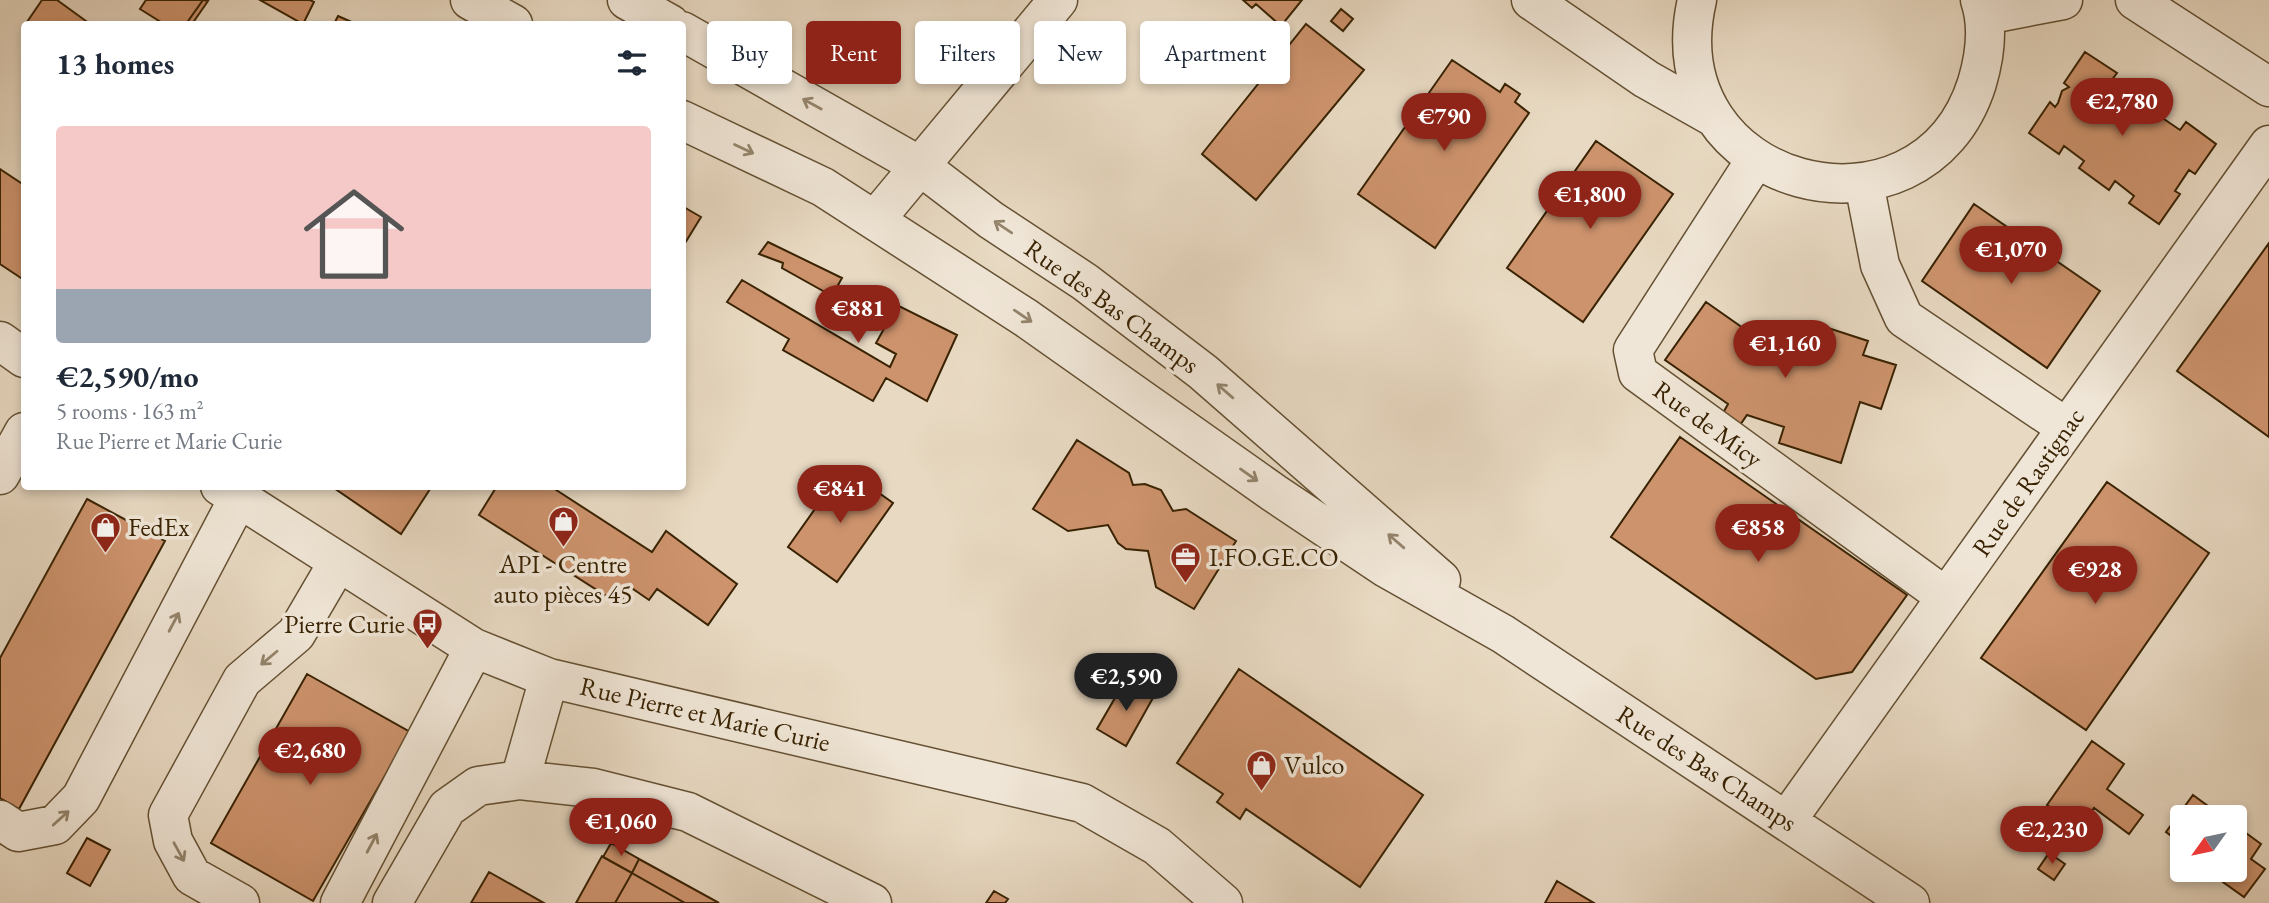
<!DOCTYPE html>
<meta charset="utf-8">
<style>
body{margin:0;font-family:"EB Garamond",serif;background:#f2f2f3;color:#1f2937;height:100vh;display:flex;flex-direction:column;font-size:26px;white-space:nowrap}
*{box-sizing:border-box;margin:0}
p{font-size:23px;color:#747a83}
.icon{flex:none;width:38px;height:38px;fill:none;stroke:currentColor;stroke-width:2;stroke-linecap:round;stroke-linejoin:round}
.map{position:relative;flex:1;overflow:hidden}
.details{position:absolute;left:21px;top:21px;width:665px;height:469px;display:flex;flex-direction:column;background:#fff;border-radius:7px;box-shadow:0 4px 10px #0003}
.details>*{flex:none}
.banner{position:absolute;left:707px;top:21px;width:665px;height:63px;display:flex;gap:14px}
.needle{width:46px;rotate:237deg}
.fabs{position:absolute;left:2170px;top:805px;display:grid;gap:14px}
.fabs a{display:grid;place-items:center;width:77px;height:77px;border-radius:7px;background:#fff;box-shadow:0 4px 10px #0003;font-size:35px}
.price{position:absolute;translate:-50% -60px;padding:0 16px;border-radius:24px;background:#8f2418;color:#fff;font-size:23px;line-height:46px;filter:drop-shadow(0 2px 4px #0008)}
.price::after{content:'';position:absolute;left:50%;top:42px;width:21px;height:16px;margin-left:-10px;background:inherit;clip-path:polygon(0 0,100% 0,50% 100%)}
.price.current{background:#222;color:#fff}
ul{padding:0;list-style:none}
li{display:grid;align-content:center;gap:14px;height:371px;padding:0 35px}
li span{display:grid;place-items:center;height:217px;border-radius:7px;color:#555}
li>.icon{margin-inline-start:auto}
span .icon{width:126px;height:126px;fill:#fffc;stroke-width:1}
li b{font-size:30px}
h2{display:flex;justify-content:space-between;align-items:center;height:84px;padding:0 35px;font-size:30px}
.tag{padding:0 24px;border-radius:7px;background:#fff;box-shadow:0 4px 10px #0003;font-size:24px;line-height:63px}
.tag.current{background:#8f2418;color:#fff}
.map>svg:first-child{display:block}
</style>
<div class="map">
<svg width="2269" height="903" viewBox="0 0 2269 903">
<rect width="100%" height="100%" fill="#e8d9c2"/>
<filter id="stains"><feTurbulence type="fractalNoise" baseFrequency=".00286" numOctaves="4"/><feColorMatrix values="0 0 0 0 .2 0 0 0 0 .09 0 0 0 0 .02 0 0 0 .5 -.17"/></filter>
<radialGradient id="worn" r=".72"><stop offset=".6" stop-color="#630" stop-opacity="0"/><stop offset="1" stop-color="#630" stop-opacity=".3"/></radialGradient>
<path fill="#cd936d" stroke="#382202" stroke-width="2" d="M42,0H57L90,24H30L27,22Z
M146,0H203L186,24H164L140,9Z
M203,0L208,1L192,24H186Z
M260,0H310L314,2L303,24Z
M1243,0H1302L1281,26L1256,4L1252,8Z
M1341,9L1353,19L1343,31L1331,21Z
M338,16L356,24H334Z
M1306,24L1364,70L1256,200L1202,154Z
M2085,52L2117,73L2111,81L2130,95L2136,88L2166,109L2161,117L2180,130L2186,122L2216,144L2195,174L2189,170L2175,191L2180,194L2159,224L2129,203L2134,196L2115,181L2109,190L2079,168L2084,161L2064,146L2059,154L2029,133L2050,102L2055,107L2058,103L2062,91L2069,87L2064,83Z
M1452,60L1500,92L1505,84L1520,94L1515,102L1529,113L1435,248L1358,194Z
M1596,141L1673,194L1583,322L1507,268Z
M0,169L24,185V280L0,264Z
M1974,204L2100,291L2047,368L1922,281Z
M682,206L701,217L682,248Z
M768,242L842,278L832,296L782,268L783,263L759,254Z
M2269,243V437L2177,371Z
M742,280L890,367L896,354L876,343L890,318L873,309L879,296L957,335L927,401L886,378L873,401L783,350L789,339L727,302Z
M1706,302L1773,349L1789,354L1793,340L1810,345L1816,324L1868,341L1863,355L1896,365L1881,409L1860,402L1841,463L1779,443L1784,427L1747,415L1740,425L1723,413L1728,404L1665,360Z
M1680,437L1907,595L1852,672L1816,679L1611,537Z
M1077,440L1129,473L1133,485L1145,484L1161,490L1173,511L1186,509L1236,541L1194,609L1156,587L1148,551L1126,549L1118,543L1108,525L1068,531L1033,509Z
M844,468L893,503L837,582L788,547Z
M2107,482L2209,553L2086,730L1981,658Z
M331,486H432L401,534Z
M497,486H550L652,552L666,531L737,584L708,625L657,589L649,600L630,587L619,604L479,515Z
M87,499L165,541L19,809L0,798V658Z
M1239,669L1423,795L1360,887L1246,809L1240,819L1217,802L1223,794L1177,763Z
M307,674L410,732L313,901L211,843Z
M1126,679L1154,696L1126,746L1097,729Z
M2092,741L2124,764L2107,789L2143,815L2129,834L2094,808L2080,828L2047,805Z
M2193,795L2208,806L2200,817H2182V844L2166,832Z
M2208,806L2224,817H2200Z
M2235,825L2261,844L2251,859L2265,869L2244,897L2216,877L2218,870H2235Z
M87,838L110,850L90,886L67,873Z
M611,843L639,859L632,873L603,857Z
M2049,853L2065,864L2054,880L2038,869Z
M602,856L632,873L615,903H576Z
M639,859L719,903H685L632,873Z
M489,872L544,903H471Z
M632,873L685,903H615Z
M1557,881L1594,903H1545Z
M994,891L1008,899L1005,903H986Z"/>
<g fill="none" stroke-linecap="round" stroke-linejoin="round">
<defs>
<path id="minor" d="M470,0L513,24
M627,0L670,24
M1531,0L1646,79L1715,118
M1697,0C1653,189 1922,257 1977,83C1985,56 1989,27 1980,0
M2135,0L2269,87
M1985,15L2063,0
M682,31L920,166L991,220L1085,282L1203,372L1441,580
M682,120L823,187L1026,318L1274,493L1386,568L1503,634L1910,903
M1756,159L1633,350L1638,373L1946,597
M1864,183L1880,265L1904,318L2067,428
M875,220L1058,0
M0,341L24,358
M0,475L24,432
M220,486L474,648L549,678L1082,803L1157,846L1223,903
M520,780L549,678
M0,820L18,832L55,825L81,798L238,499
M1787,820L2269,145
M240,903L192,876L173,841L168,815L242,680L296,634L337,564
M340,903L474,648
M392,903L447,808L478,786L520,780L593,788L688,812L872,903"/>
</defs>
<use href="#minor" stroke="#645032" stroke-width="41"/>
<use href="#minor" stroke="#f0e6d7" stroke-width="38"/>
</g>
<defs><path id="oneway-shaft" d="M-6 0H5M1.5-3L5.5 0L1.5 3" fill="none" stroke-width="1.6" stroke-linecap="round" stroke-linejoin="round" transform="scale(1.75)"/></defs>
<g stroke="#94846c">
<use href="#oneway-shaft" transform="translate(812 104) rotate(-151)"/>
<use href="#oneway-shaft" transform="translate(744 149) rotate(25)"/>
<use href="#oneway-shaft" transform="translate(1003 227) rotate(-146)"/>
<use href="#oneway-shaft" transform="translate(1023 316) rotate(34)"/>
<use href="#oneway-shaft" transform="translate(1225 391) rotate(-139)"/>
<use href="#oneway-shaft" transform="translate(1249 475) rotate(35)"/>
<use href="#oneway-shaft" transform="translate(1396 541) rotate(-139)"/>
<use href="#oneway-shaft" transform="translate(174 622) rotate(-62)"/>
<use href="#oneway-shaft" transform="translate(269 658) rotate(140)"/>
<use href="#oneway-shaft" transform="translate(61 818) rotate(-42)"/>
<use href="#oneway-shaft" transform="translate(372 843) rotate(-62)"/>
<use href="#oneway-shaft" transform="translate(179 852) rotate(61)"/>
</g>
<defs>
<symbol id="shop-pin" viewBox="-11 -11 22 30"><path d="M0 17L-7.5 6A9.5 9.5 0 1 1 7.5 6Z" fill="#8f2418" stroke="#f0e6d7"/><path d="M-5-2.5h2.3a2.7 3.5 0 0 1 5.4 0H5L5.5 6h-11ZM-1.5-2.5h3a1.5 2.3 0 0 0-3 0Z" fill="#fff"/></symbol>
<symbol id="office-pin" viewBox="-11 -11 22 30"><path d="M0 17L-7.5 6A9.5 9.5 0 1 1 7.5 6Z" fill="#8f2418" stroke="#f0e6d7"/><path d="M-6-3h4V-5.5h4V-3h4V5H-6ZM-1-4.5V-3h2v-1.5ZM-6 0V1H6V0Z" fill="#fff"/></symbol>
<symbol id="bus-pin" viewBox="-11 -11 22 30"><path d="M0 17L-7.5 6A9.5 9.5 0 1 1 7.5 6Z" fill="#8f2418" stroke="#f0e6d7"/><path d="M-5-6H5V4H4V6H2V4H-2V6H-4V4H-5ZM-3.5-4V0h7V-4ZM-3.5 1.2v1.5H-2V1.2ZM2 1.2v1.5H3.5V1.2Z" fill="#fff"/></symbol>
</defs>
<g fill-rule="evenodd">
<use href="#shop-pin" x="546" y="504" width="35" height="47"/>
<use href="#shop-pin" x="88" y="510" width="35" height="47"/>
<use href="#office-pin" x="1168" y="540" width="35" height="47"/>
<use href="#bus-pin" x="410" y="606" width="35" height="47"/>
<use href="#shop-pin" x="1244" y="748" width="35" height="47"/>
</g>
<g text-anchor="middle" stroke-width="7" stroke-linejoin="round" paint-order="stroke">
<g font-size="26" fill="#382202" stroke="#f0e6d7">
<text transform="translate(1112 306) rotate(36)" y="9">Rue des Bas Champs</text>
<text transform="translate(1708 424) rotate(36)" y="9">Rue de Micy</text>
<text transform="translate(2028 482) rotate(-55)" y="9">Rue de Rastignac</text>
<text transform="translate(705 714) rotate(13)" y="9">Rue Pierre et Marie Curie</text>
<text transform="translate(1707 768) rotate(33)" y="9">Rue des Bas Champs</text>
</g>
<g font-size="26" fill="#382202" stroke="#f0e6d7" text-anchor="start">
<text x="128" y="536">FedEx</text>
<text x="1209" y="566">I.FO.GE.CO</text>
<text x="563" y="573" text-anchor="middle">API - Centre<tspan x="563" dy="30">auto pièces 45</tspan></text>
<text x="405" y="633" text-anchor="end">Pierre Curie</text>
<text x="1284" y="774">Vulco</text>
</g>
</g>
<rect width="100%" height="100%" filter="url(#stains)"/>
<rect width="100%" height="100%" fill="url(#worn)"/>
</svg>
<div class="fabs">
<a><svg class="needle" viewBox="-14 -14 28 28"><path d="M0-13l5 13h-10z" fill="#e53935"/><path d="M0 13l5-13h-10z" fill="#747a83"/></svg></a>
</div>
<b class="price" style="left:2122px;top:138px">€2,780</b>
<b class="price" style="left:1444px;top:153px">€790</b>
<b class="price" style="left:1590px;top:231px">€1,800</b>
<b class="price" style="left:2011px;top:286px">€1,070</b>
<b class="price" style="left:858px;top:345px">€881</b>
<b class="price" style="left:1785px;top:380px">€1,160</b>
<b class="price" style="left:840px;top:525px">€841</b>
<b class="price" style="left:1758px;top:564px">€858</b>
<b class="price" style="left:2095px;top:606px">€928</b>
<b class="price current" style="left:1126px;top:713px">€2,590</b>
<b class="price" style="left:310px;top:787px">€2,680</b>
<b class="price" style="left:621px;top:858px">€1,060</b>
<b class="price" style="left:2052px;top:866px">€2,230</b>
<div class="banner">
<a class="tag">Buy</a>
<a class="tag current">Rent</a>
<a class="tag">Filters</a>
<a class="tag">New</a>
<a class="tag">Apartment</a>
</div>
<section class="details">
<h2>13 homes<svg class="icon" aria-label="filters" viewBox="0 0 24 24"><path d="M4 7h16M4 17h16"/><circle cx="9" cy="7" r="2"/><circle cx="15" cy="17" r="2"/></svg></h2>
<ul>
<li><span style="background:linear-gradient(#f6c9c9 75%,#9aa5b1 0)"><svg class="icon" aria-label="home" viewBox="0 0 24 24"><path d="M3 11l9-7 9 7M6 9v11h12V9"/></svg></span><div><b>€2,590/mo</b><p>5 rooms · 163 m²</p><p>Rue Pierre et Marie Curie</p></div></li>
</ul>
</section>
</div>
